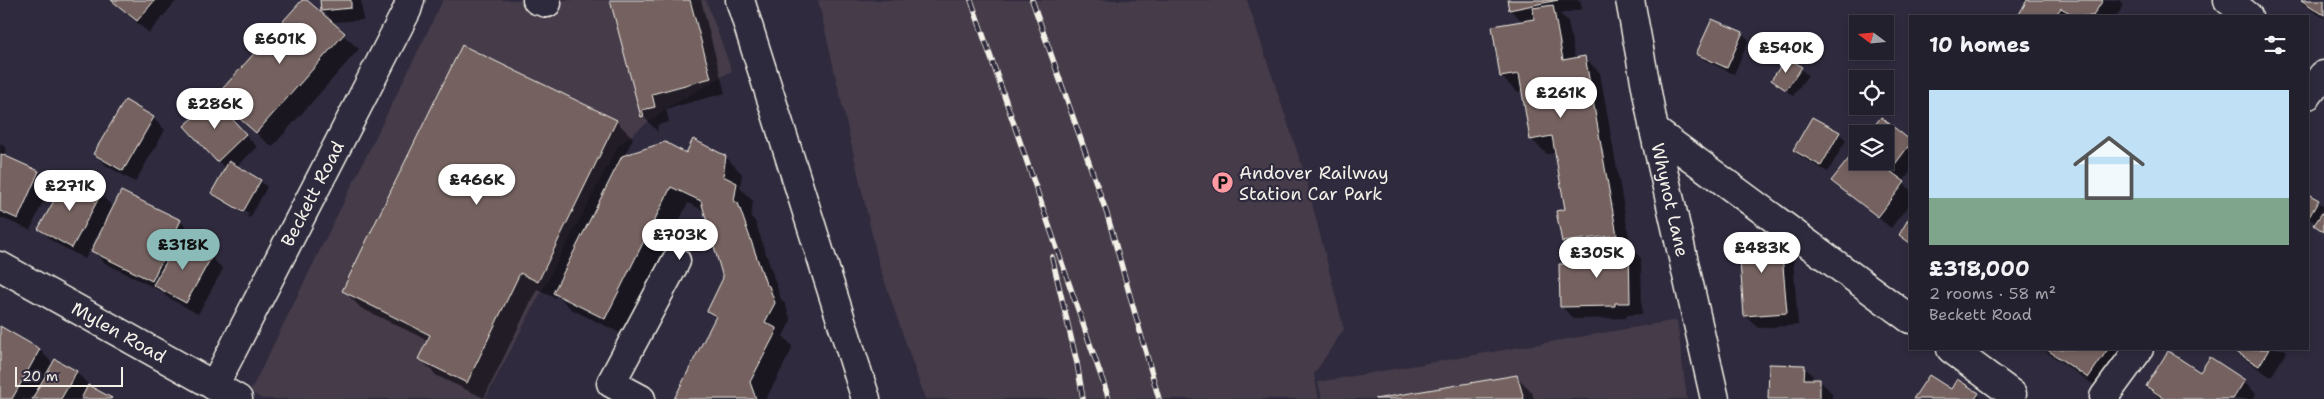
<!DOCTYPE html>
<meta charset="utf-8">
<style>
body{margin:0;font-family:"Shantell Sans",sans-serif;background:#2f2d3a;color:#f1f3f6;height:100vh;display:flex;flex-direction:column;font-size:19px;white-space:nowrap}
*{box-sizing:border-box;margin:0}
p{font-size:16px;color:#a3a3aa}
.icon{flex:none;width:28px;height:28px;fill:none;stroke:currentColor;stroke-width:2;stroke-linecap:round;stroke-linejoin:round}
.map{position:relative;flex:1;overflow:hidden}
.panel{position:absolute;left:1909px;top:15px;width:400px;height:335px;display:flex;flex-direction:column;background:#23202e;border-radius:0px;box-shadow:0 2px 8px #0003,0 0 0 1px #403e4a}
.panel>*{flex:none}
.needle{width:32px;rotate:286deg}
.fabs{position:absolute;left:1849px;top:15px;display:grid;gap:10px}
.fabs a{display:grid;place-items:center;width:45px;height:45px;border-radius:0px;background:#23202e;box-shadow:0 2px 8px #0003,0 0 0 1px #403e4a;font-size:25px}
.scale{position:absolute;left:15px;bottom:12px;width:108px;box-sizing:border-box;padding-left:5px;border:2px solid #f4f1e8;border-top:0;font-size:14px;line-height:18px;white-space:nowrap;color:#f4f1e8;-webkit-text-stroke:4px #2f2a3d;paint-order:stroke}
.price{position:absolute;translate:-50% -42px;padding:0 11px;border-radius:18px;background:#fff;color:#222;font-size:16px;line-height:32px;filter:drop-shadow(0 1px 2px #0008)}
.price::after{content:'';position:absolute;left:50%;top:30px;width:15px;height:11px;margin-left:-8px;background:inherit;clip-path:polygon(0 0,100% 0,50% 100%)}
.price.selected{background:#8bbbb9;color:#111}
ul{padding:0;list-style:none}
li{display:grid;align-content:center;gap:10px;height:265px;padding:0 20px}
li+li{border-top:1px solid #403e4a}
li span{display:grid;place-items:center;height:155px;border-radius:0px;color:#555}
li>.icon{margin-inline-start:auto}
span .icon{width:90px;height:90px;fill:#fffc;stroke-width:1}
li b{font-size:21px}
h2{display:flex;justify-content:space-between;align-items:center;height:60px;padding:0 20px;font-size:21px}
.map>svg:first-child{display:block}
</style>
<div class="map">
<svg width="2324" height="399" viewBox="0 0 2324 399">
<rect width="100%" height="100%" fill="#2f2a3d"/>
<filter id="ink" filterUnits="userSpaceOnUse"><feTurbulence type="fractalNoise" baseFrequency=".02" numOctaves="2"/><feDisplacementMap in="SourceGraphic" scale="10" xChannelSelector="R" yChannelSelector="G"/><feConvolveMatrix kernelMatrix="1 2 1 2 8 2 1 2 1" color-interpolation-filters="sRGB"/></filter>
<g filter="url(#ink)">
<path fill="#443b48" d="M443,0H706L732,71L665,109L618,146L485,399H262L250,392Z
M818,0H1247L1305,175L1344,329L1314,374L1319,399H925L879,265Z
M1677,320L1687,399H1322L1318,382Z"/>
<path fill="#0007" fill-rule="evenodd" d="M111,0H177L149,33Z
M303,0L359,49L272,147L232,112Z
M321,0H361L363,20L334,22L322,10Z
M611,0H701L725,93L666,109L669,122L657,125L658,132L643,116Z
M1508,0H1580L1582,9L1560,14L1568,21L1575,59L1585,58L1600,73L1631,249L1641,258L1642,314L1627,315L1626,318L1574,319L1562,307L1596,264V253L1578,256L1563,241L1566,210L1557,153L1547,154L1531,139L1523,91L1517,92L1502,77L1493,27L1523,22L1510,10Z
M2022,0H2119L2124,5L2117,16H2019L2027,3Z
M2300,0H2324V18L2306,6Z
M1742,33L1749,40L1734,74L1704,60L1698,53Z
M1787,59L1808,75L1793,96L1773,79Z
M226,113L257,147L236,167L260,181L267,187L250,218L219,200L212,193L226,169L218,161ZM218,196L249,214L247,216L218,199Z
M153,118L165,130L135,182L107,166L95,154Z
M1881,119L1910,141V172L1903,182L1910,190V203L1891,228L1833,181L1858,161H1885V134Z
M616,121L633,138L624,157L687,154L726,157L742,174L740,188L753,201L751,217L755,221L781,299L785,304L791,320L783,336L792,346L791,351L766,399H676L716,319L708,310L724,278L705,211L688,203L622,334L571,309L556,294L555,298L537,289L484,398L437,376L420,359L429,341L361,308L344,291Z
M1839,133L1846,140L1828,172L1801,157L1795,150Z
M0,143L7,149L3,156L39,172L51,184L30,230L0,217Z
M68,177L101,195L114,208L180,221L192,233L187,244L211,257L223,269L198,314L167,297L161,291L105,263L93,251L102,232L100,231L85,259L52,241L40,229Z
M2308,195L2324,207V233L2316,223L2308,218Z
M1780,233L1792,245L1798,325L1758,328L1745,316Z
M0,328L40,350L53,364L76,372L88,384L87,386L110,399H0Z
M2042,349H2128L2100,389Z
M2230,349H2284L2287,351L2271,377Z
M2210,359L2244,381L2256,394L2253,399H2161L2147,386L2201,374Z
M1804,366L1816,380L1820,381L1832,393V399H1769Z
M1516,376L1532,392L1534,399H1383Z
M1958,381L1983,399H1915L1951,391Z"/>
<path fill="#756261" stroke="#f4f1e8" d="M111,0H155L137,21Z
M302,0H307L345,33L256,133L215,97Z
M320,0H351V8L321,11Z
M610,0H690L711,78L652,94L655,107L642,110L644,116L641,117Z
M1507,0H1558L1509,10Z
M2027,0H2103L2093,16H2075L2061,8L2055,16H2018Z
M2301,0H2324V15Z
M1553,5L1563,60L1585,56L1617,235L1562,242L1556,211L1565,209L1552,136L1530,140L1519,74L1500,77L1492,26L1534,19L1533,8Z
M1712,19L1743,32L1727,68L1696,54Z
M462,45L617,120L538,282L520,273L467,383L418,359L430,335L342,291Z
M1787,57L1802,67L1786,90L1771,80Z
M214,99L246,134L217,162L184,126Z
M125,100L154,117L123,171L93,154Z
M1812,117L1840,132L1821,166L1793,150Z
M1881,117L1910,140V144L1890,171L1905,182L1878,217L1831,181L1858,147V161H1885V134H1868Z
M693,139L726,156L723,176L737,183L734,201L738,203L766,284L769,286L775,303L765,322L776,328L775,334L750,382L756,399H674L716,316L707,311L723,278L701,201L671,187L605,319L553,293L622,156L665,142L686,153Z
M1,154L39,171L18,219L0,211Z
M229,161L261,180L243,212L211,193Z
M68,176L101,194L72,248L38,229Z
M121,191L181,220L152,281L91,251Z
M2308,194L2319,200L2309,217H2308Z
M2324,210V232L2314,225Z
M1910,216V243L1899,235Z
M1780,231L1787,313L1744,316L1738,234Z
M180,238L212,256L186,303L153,285Z
M1629,245L1630,303H1615V306L1560,307L1559,264L1595,263L1594,246Z
M0,326L40,349L12,399H0Z
M2046,349H2108L2088,378Z
M2231,349H2269L2259,366Z
M2168,351L2200,372L2210,357L2245,380L2233,399H2165L2146,386Z
M55,359L77,371L61,399H32Z
M1769,364L1805,365L1804,379H1820V399H1768Z
M1517,375L1524,399H1375Z
M1929,375L1951,389L1957,379L1979,393L1975,399H1913Z
M88,385L112,398L111,399H81Z"/>
<g fill="none" stroke-linecap="round" stroke-linejoin="round">
<defs>
<g id="minor">
<path d="M537,0L547,3"/>
<path d="M740,0L866,399"/>
<path id="s1" d="M1630,0L1654,130L1715,399"/>
<path d="M2228,0L2248,16"/>
<path d="M2308,95L2323,75"/>
<path d="M1654,130L1910,319"/>
<path id="s2" d="M0,266L238,399"/>
<path d="M1951,349L2012,394"/>
<path id="s3" d="M214,386L407,10L410,0"/>
<path d="M641,399L611,383L676,261"/>
<path d="M2106,399L2104,397L2139,349"/>
</g>
</defs>
<use href="#minor" stroke="#f4f1e8" stroke-width="31"/>
<use href="#minor" stroke="#2f2a3d" stroke-width="28"/>
<defs>
<path id="rail" d="M971,0L1109,399
M1032,0L1107,214L1159,399
M1052,257L1077,363L1083,399"/>
</defs>
<use href="#rail" stroke="#f4f1e8" stroke-width="5.5"/>
<use href="#rail" stroke="#2f2a3d" stroke-width="4" stroke-dasharray="11" stroke-linecap="butt"/>
</g>
</g>
<defs>
<symbol id="parking-disc" viewBox="-11 -11 22 22"><circle r="9.5" fill="#ff9aa2" stroke="#2f2a3d"/><path d="M-3.5-5.5H1a3.5 3.5 0 0 1 0 7H-1V5.5H-3.5ZM-1-3.4V-.6H.8a1.4 1.4 0 0 0 0-2.8Z" fill="#111"/></symbol>
</defs>
<g fill-rule="evenodd">
<use href="#parking-disc" x="1210" y="170" width="25" height="25"/>
</g>
<g text-anchor="middle" stroke-width="4.5" stroke-linejoin="round" paint-order="stroke">
<g font-size="18" fill="#f4f1e8" stroke="#2f2a3d" text-anchor="start">
<text x="1239" y="179">Andover Railway<tspan x="1239" dy="21">Station Car Park</tspan></text>
</g>
<g font-size="18" fill="#f4f1e8" stroke="#2f2a3d">
<text dy="6" stroke="none"><textPath href="#s3" startOffset="216">Beckett Road</textPath></text>
<text dy="6" stroke="none"><textPath href="#s1" startOffset="204">Whynot Lane</textPath></text>
<text dy="6" stroke="none"><textPath href="#s2" startOffset="136">Mylen Road</textPath></text>
</g>
</g>
</svg>
<div class="fabs">
<a><svg class="needle" viewBox="-14 -14 28 28"><path d="M0-13l5 13h-10z" fill="#e53935"/><path d="M0 13l5-13h-10z" fill="#a3a3aa"/></svg></a>
<a><svg class="icon" aria-label="locate" viewBox="0 0 24 24"><circle cx="12" cy="12" r="6"/><path d="M12 2v4M12 18v4M2 12h4M18 12h4"/></svg></a>
<a><svg class="icon" aria-label="layers" viewBox="0 0 24 24"><path d="M12 4l9 5-9 5-9-5zM3 14l9 5 9-5"/></svg></a>
</div>
<div class="scale">20 m</div>
<b class="price" style="left:280px;top:65px">£601K</b>
<b class="price" style="left:1786px;top:74px">£540K</b>
<b class="price" style="left:1561px;top:119px">£261K</b>
<b class="price" style="left:215px;top:130px">£286K</b>
<b class="price" style="left:477px;top:206px">£466K</b>
<b class="price" style="left:70px;top:212px">£271K</b>
<b class="price" style="left:680px;top:261px">£703K</b>
<b class="price selected" style="left:183px;top:271px">£318K</b>
<b class="price" style="left:1762px;top:274px">£483K</b>
<b class="price" style="left:1597px;top:279px">£305K</b>
<section class="panel">
<h2>10 homes<svg class="icon" aria-label="filters" viewBox="0 0 24 24"><path d="M4 7h16M4 17h16"/><circle cx="9" cy="7" r="2"/><circle cx="15" cy="17" r="2"/></svg></h2>
<ul>
<li><span style="background:linear-gradient(#bfe0f5 70%,#7fa58c 0)"><svg class="icon" aria-label="home" viewBox="0 0 24 24"><path d="M3 11l9-7 9 7M6 9v11h12V9"/></svg></span><div><b>£318,000</b><p>2 rooms · 58 m²</p><p>Beckett Road</p></div></li>
</ul>
</section>
</div>
